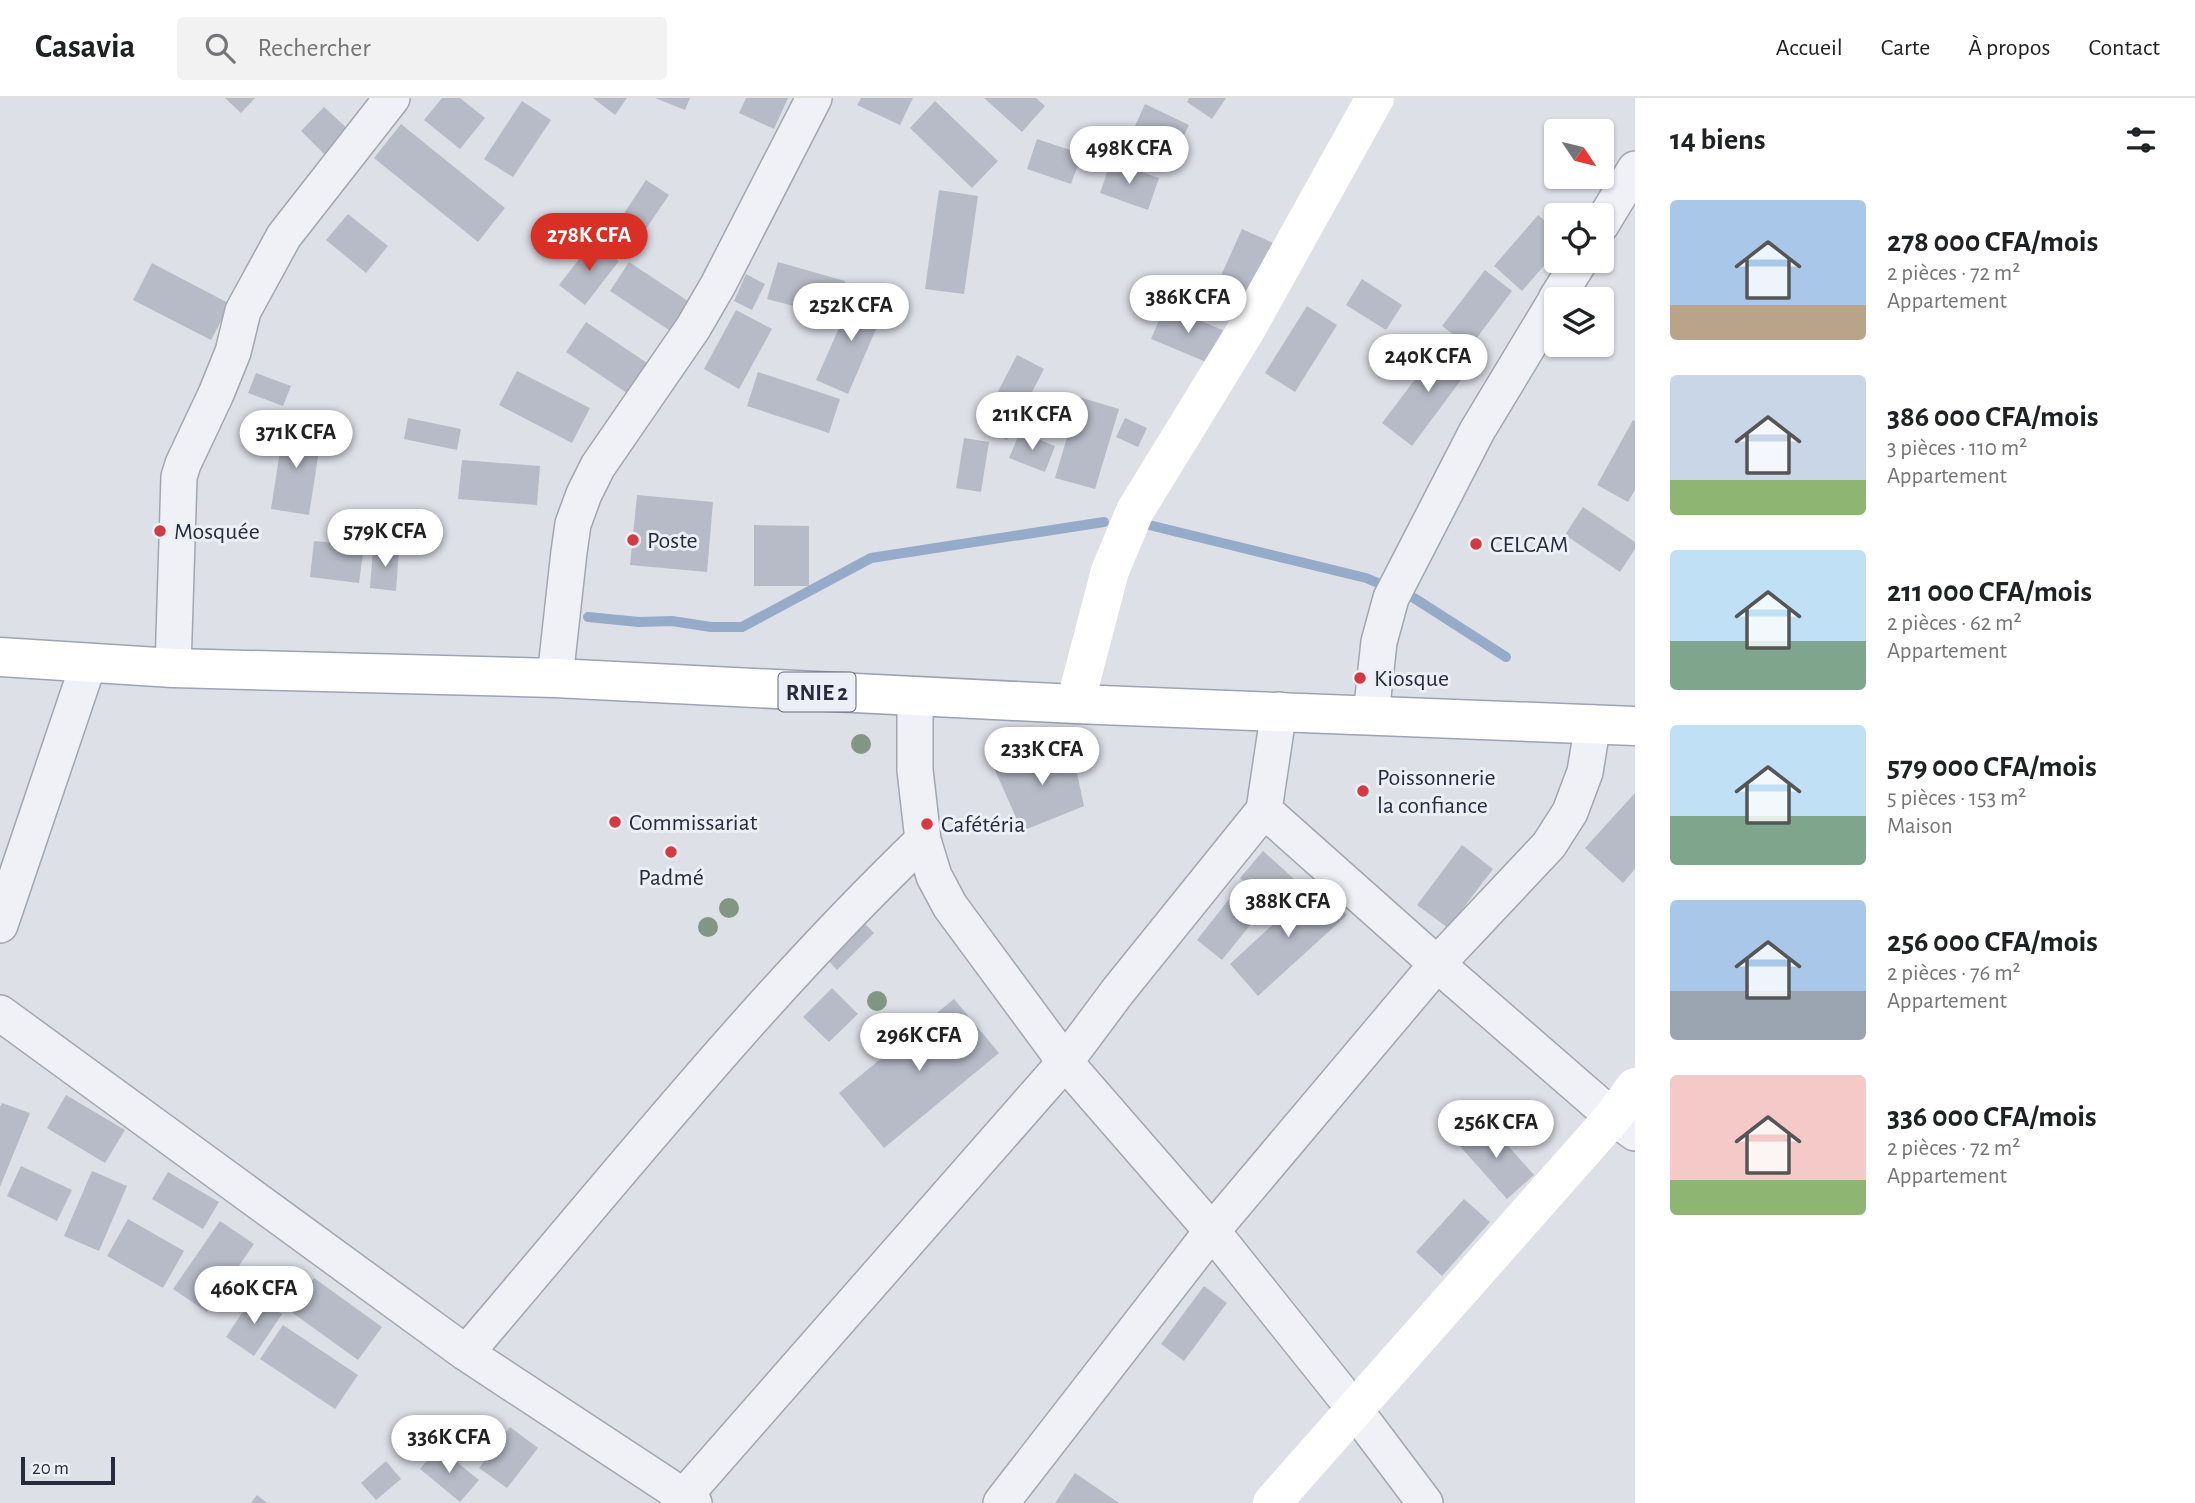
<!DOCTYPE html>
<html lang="fr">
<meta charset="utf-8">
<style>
body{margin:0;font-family:"Alegreya Sans",sans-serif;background:#f2f2f2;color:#202124;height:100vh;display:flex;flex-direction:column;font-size:26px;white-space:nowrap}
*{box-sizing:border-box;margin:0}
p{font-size:23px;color:#757577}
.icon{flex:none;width:38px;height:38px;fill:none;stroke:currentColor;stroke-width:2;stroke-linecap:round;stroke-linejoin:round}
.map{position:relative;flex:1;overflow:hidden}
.side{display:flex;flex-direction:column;background:#fff;width:560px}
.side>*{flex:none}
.needle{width:46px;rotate:125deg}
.buttons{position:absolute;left:1544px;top:21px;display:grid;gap:14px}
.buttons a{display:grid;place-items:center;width:70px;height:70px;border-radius:7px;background:#fff;box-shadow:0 2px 5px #0004;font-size:35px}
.scale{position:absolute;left:21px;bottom:18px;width:94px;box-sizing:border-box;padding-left:7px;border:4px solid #262c3e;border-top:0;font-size:19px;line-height:24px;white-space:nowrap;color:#262c3e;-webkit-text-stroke:5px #eceff5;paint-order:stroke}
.price{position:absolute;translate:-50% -60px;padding:0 16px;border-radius:24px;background:#fff;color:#222;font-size:23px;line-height:46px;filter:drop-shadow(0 2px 4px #0008)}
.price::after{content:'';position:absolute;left:50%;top:42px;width:21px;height:16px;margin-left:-10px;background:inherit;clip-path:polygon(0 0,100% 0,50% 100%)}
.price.current{background:#d93025;color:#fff}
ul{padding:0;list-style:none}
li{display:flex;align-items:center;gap:21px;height:175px;padding:0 35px}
li span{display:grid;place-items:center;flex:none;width:196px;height:140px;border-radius:7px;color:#555}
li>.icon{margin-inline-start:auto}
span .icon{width:84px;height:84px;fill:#fffc;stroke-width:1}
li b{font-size:30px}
h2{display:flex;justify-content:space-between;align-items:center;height:84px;padding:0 35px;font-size:30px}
header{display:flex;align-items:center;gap:42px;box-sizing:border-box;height:98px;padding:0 35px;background:#fff;border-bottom:2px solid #e0e0e0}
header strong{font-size:33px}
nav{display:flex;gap:38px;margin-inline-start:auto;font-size:24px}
.search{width:490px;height:63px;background:#f2f2f2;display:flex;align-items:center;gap:18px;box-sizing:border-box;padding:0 24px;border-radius:7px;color:#757577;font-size:26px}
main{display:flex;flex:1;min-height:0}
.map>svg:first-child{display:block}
</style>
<header>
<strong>Casavia</strong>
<div class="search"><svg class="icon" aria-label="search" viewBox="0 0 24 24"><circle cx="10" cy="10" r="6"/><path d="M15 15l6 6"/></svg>Rechercher</div>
<nav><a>Accueil</a><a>Carte</a><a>À propos</a><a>Contact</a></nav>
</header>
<main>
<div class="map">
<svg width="1635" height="1405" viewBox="0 0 1635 1405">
<rect width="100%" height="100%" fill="#dde0e7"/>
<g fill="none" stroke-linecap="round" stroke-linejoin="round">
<path stroke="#96aaca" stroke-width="10" d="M1149,427L1366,480L1414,500L1506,559
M588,519L639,524L672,523L711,529H742L871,460L1104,424"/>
</g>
<path fill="#b7bbc7" d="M225,0H255L241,15Z
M442,0H460L485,20L460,51L424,22Z
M593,0H627L615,17Z
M655,0H690L685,12Z
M746,0H788L774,31L739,15Z
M861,0H913L900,27L857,7Z
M984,0H1036L1045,8L1022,34Z
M1189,0H1226L1212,21L1187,4Z
M522,3L551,22L513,79L484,61Z
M935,3L998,63L972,90L910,30Z
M1145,6L1189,27L1173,61L1129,41Z
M324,9L350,33L326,58L301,33Z
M401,26L505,110L478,144L374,60Z
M1037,41L1082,56L1071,86L1027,71Z
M1111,63L1159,80L1148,112L1100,95Z
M646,82L669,97L643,135L621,120Z
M939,92L978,98L964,196L925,191Z
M348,116L388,148L366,175L326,142Z
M1538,117L1556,132V154L1522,193L1494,168Z
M1242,131L1273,145L1246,205L1215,191Z
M593,143L619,163L585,207L559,187Z
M629,164L697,209L678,238L610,193Z
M778,164L845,183L836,219L767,201Z
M152,165L230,206L211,242L133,202Z
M1485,172L1512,193L1470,249L1442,228Z
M746,176L765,186L752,212L734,203Z
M1362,181L1402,207L1386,232L1346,207Z
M855,194L886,208L848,296L816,282Z
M1165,208L1225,233L1211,266L1151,241Z
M1307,208L1337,227L1295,294L1265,275Z
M736,212L772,231L739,291L704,271Z
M586,224L647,265L627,295L566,254Z
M1444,243L1473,266L1412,348L1382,325Z
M1017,257L1044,271L1007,342L980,328Z
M517,273L590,310L572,345L499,307Z
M758,274L840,301L829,335L747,308Z
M256,275L291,288L283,308L248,295Z
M1079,299L1119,311L1095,391L1055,380Z
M408,320L461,331L457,352L404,341Z
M1125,320L1147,330L1138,349L1116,339Z
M1633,322L1635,323V392L1628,404L1597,387Z
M284,327L322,333L309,417L271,411Z
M1020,334L1055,348L1045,374L1009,360Z
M964,340L989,344L981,394L956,390Z
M462,362L540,368L537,407L458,401Z
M637,397L713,404L707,474L630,467Z
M1583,409L1635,444V451L1620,474L1565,437Z
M754,427L809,428V488H754Z
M314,443L364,448L359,485L310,479Z
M373,450L399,452L396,493L370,490Z
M1071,647L1084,708L1022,733L994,670Z
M1635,695V771L1623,785L1585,750Z
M1462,747L1493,771L1448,830L1417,807Z
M1263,753L1302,788L1279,815L1240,780Z
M1318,785L1347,817L1258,898L1230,866Z
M1237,791L1263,811L1222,862L1197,842Z
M860,821L874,835L837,872L823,857Z
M832,890L858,916L829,944L803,919Z
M954,901L999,955L884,1050L839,995Z
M66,997L125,1032L105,1065L47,1030Z
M2,1005L30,1015L0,1089V1009Z
M1485,1022L1534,1077L1507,1101L1458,1046Z
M21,1068L72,1092L57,1123L7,1098Z
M92,1073L127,1088L99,1153L64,1138Z
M168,1074L219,1104L203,1131L152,1101Z
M1464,1101L1490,1124L1442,1178L1416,1154Z
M128,1121L184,1153L163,1190L107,1158Z
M220,1123L254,1146L207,1214L173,1191Z
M314,1180L382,1229L358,1262L290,1213Z
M1204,1188L1227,1205L1184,1263L1161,1246Z
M254,1197L282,1216L254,1258L226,1239Z
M283,1227L358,1277L335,1311L260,1261Z
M510,1329L538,1350L507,1390L479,1370Z
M438,1349L479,1382L460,1404L420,1371Z
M386,1363L401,1381L376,1402L361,1385Z
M1075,1375L1119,1405H1055Z
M257,1397L267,1405H251Z"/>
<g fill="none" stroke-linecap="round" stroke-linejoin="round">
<defs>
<path id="street" d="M1601,127L1635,71
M1556,201L1580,163
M173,570L179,379L183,366L216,296L233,254L243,213L284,138L392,0
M555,580L569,454L573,426L584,396L598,368L693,230L718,187L814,0
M915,599V672L923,742L934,778L950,808L1065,964L1212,1133L1355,1312L1425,1405
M1279,612L1264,712L1437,866L1613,1019L1635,1035
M1371,617L1379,544L1391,500L1477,333L1556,202
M0,827L89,564
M0,915L466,1255L694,1405
M466,1255C615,1081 758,901 923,742
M678,1405L1065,964L1118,893L1264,712
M1001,1405L1212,1133L1437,866L1549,747L1570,714L1585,674L1593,625"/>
<path id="primary" d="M0,559L173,570L555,580L1075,606L1635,628"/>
</defs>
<use href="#street" stroke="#a2a6b1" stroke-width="38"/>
<use href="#primary" stroke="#9ca3b4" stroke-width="41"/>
<use href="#street" stroke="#eff1f6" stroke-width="35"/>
<path stroke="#fff" stroke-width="38" d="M1075,606L1110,473L1135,413L1246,232L1375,0
M1272,1405L1613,1019L1635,989"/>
<use href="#primary" stroke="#fff" stroke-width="38"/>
</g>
<g fill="#819783">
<circle cx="861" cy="646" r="10"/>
<circle cx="729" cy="810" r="10"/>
<circle cx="708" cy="829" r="10"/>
<circle cx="877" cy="903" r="10"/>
</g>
<g fill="#d33b42" stroke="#eceff5" stroke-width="2.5">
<circle cx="160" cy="433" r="7"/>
<circle cx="633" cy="442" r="7"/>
<circle cx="1476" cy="446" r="7"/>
<circle cx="1360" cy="580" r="7"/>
<circle cx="1363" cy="693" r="7"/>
<circle cx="615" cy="724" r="7"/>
<circle cx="927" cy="726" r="7"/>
<circle cx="671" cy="754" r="7"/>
</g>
<g text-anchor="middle" stroke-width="6" stroke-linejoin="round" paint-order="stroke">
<rect fill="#eceff5" stroke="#616675" stroke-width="2" x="778.5" y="574.5" width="77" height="39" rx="5"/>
<g font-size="23" font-weight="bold" fill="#262c3e">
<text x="817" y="602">RNIE 2</text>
</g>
<g font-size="24" fill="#262c3e" stroke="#eceff5" text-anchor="start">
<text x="174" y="441">Mosquée</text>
<text x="647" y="450">Poste</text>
<text x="1490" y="454">CELCAM</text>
<text x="1374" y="588">Kiosque</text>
<text x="1377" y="687">Poissonnerie<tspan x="1377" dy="28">la confiance</tspan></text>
<text x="629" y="732">Commissariat</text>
<text x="941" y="734">Cafétéria</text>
<text x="671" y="787" text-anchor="middle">Padmé</text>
</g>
</g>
</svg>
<div class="buttons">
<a><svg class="needle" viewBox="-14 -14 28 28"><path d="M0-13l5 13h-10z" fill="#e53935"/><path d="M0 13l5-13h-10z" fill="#757577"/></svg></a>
<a><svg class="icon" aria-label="locate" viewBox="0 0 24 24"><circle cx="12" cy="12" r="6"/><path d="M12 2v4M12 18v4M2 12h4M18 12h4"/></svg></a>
<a><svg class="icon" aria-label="layers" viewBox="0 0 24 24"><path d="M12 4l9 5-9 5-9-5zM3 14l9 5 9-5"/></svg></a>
</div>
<div class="scale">20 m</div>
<b class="price" style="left:1129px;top:88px">498K CFA</b>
<b class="price current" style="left:589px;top:175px">278K CFA</b>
<b class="price" style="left:1188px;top:237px">386K CFA</b>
<b class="price" style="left:851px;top:245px">252K CFA</b>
<b class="price" style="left:1428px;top:296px">240K CFA</b>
<b class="price" style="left:1032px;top:354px">211K CFA</b>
<b class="price" style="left:296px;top:372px">371K CFA</b>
<b class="price" style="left:385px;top:471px">579K CFA</b>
<b class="price" style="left:1042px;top:689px">233K CFA</b>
<b class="price" style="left:1288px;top:841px">388K CFA</b>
<b class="price" style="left:919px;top:975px">296K CFA</b>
<b class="price" style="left:1496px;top:1062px">256K CFA</b>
<b class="price" style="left:254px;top:1228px">460K CFA</b>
<b class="price" style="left:449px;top:1377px">336K CFA</b>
</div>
<section class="side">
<h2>14 biens<svg class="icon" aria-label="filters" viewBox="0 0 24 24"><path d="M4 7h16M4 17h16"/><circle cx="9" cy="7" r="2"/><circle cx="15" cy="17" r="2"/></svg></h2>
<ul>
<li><span style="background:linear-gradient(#a9c7e8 75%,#b9a48a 0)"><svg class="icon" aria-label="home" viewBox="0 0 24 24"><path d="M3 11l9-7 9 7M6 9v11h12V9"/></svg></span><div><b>278 000 CFA/mois</b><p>2 pièces · 72 m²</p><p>Appartement</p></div></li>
<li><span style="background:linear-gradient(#c9d6e8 75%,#8fb573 0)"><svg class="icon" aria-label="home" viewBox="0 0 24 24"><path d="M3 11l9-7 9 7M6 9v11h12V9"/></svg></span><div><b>386 000 CFA/mois</b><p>3 pièces · 110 m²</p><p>Appartement</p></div></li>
<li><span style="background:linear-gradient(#bfe0f5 65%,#7fa58c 0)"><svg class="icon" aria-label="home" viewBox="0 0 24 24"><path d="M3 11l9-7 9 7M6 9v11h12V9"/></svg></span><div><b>211 000 CFA/mois</b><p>2 pièces · 62 m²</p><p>Appartement</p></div></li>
<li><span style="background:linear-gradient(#bfe0f5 65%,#7fa58c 0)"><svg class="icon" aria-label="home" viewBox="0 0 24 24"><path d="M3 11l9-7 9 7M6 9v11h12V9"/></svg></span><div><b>579 000 CFA/mois</b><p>5 pièces · 153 m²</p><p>Maison</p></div></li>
<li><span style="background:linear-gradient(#a9c7e8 65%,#9aa5b1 0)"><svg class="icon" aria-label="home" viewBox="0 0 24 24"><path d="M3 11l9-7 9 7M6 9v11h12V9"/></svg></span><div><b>256 000 CFA/mois</b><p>2 pièces · 76 m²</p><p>Appartement</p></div></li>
<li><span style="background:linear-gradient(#f6c9c9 75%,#8fb573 0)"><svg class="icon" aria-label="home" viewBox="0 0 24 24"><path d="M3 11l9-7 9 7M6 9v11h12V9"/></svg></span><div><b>336 000 CFA/mois</b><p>2 pièces · 72 m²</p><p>Appartement</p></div></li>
</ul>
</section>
</main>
